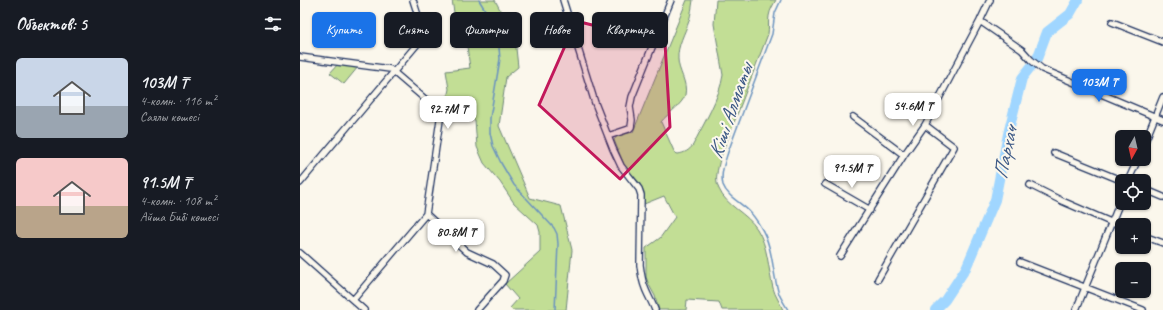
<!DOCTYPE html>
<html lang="ru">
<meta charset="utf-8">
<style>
body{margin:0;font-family:Caveat,sans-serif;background:#20242c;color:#f1f3f6;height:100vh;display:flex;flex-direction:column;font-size:15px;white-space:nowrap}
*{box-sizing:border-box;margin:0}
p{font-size:13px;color:#9ea1a6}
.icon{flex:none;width:22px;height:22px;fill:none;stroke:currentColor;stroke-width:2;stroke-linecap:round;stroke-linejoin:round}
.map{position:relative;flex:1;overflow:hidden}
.drawer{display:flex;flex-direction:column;background:#171b24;width:300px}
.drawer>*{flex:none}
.top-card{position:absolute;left:12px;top:12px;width:380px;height:36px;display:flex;gap:8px}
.needle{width:26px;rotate:188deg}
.controls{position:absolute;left:815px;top:130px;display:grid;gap:8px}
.controls a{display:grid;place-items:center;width:36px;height:36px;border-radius:6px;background:#171b24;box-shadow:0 1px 3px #0004;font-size:20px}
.price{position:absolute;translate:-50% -34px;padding:0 9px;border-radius:8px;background:#fff;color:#222;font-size:13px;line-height:26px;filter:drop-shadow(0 1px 2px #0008)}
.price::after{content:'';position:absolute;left:50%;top:24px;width:12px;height:9px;margin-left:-6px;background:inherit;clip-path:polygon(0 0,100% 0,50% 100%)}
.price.selected{background:#1a73e8;color:#fff}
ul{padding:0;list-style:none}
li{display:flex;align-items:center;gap:12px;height:100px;padding:0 16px}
li span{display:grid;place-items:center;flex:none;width:112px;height:80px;border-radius:6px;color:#555}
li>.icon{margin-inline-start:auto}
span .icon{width:48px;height:48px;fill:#fffc;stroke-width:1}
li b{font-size:17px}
h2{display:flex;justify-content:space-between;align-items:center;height:48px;padding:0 16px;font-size:17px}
.pill{padding:0 14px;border-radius:6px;background:#171b24;box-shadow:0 1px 3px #0004;font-size:14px;line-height:36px}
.pill.selected{background:#1a73e8;color:#fff}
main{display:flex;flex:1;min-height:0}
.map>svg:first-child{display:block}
</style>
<main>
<section class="drawer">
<h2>Объектов: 5<svg class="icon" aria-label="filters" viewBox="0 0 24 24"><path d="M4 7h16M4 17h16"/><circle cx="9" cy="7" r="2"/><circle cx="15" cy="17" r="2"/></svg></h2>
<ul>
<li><span style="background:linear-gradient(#c9d6e8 60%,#9aa5b1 0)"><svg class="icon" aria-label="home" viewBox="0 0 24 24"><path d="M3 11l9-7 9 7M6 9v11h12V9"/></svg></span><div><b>103M ₸</b><p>4-комн. · 116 m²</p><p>Саялы көшесі</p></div></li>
<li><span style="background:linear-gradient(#f6c9c9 60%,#b9a48a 0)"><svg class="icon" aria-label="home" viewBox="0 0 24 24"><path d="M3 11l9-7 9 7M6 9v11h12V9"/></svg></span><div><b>91.5M ₸</b><p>4-комн. · 108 m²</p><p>Айша Бибі көшесі</p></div></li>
</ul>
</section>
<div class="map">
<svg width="863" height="310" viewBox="0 0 863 310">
<rect width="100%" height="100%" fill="#fbf7ec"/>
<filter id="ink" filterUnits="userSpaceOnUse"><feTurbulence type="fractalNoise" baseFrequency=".025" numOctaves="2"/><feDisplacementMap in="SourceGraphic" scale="8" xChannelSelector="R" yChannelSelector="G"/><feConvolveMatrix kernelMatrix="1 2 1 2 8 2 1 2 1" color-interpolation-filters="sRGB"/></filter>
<g filter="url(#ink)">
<path fill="#c2de95" stroke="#6e867a" d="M152,0H195L215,39L218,67L206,77L199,126L230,198L261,206L272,250L266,310H212L210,308L218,299L205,284L240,252V232L238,225L214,203L200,182L184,163L177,147L175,120L144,111L149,89L146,71L170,68L165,32L158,33L157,31Z
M387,0H393C392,7 391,14 389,21C385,33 377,46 378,59C378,71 388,82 385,95C383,104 367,114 361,122L373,149L375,153L378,154C384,153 389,151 393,145C403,125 420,97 423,75L414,24L416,0H476C473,5 470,10 469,16C468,22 469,28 468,34L420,159C418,169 414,180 419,189C426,206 447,213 457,229C468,246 468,268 473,288C475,296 480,302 483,310H422L419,302L387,300L386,310H359L355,296L349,285L346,277V248L360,238L375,217L364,196L344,204V192L339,182L325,167L314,140L317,136L333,132Z
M38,64L58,67L44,84L30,73Z"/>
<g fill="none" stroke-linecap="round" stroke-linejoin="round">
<path stroke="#6b93bf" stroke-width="1.5" d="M179,0L190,18L198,36L200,59L190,118V133L193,146L201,163L214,185L254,228L257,234L258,244L255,310
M481,0L475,13L472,34L428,152C425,162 420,174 423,185C427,196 441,203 449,211C453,215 457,221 460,226C473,246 472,269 478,291C480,298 485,304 488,310"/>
<path stroke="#a0d6ff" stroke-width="10" d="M635,310L645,300L666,268L695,200L708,134L722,78L737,59L747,32L770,14L778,0"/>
<defs>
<path id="minor" d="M263,0L295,103L313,149L321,166L339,189L341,195L340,265C341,273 342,281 345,288C348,296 352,302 355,310
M680,21L722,50L731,60L742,69L863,120
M812,22L863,42
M0,57L90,69L139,111L141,115L140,120L126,214
M553,117L604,155
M308,136L329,129L331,127L332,120L330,107L332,97L371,0
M844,144L863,97
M754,153L823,181
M828,181L838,159
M0,183L119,42C124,29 117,13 113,0
M525,184L570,210
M730,185L762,201L822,227
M844,189L863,197
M126,214L167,252L193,264L205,275L203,281L177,310
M844,236L863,243
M0,253L64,310
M540,256L604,155L625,125L680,21L690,0
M720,262L843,310
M578,279L654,147L625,125
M53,300L126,214
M776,310L822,197"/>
</defs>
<use href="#minor" stroke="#1b2f5e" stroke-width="8"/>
<use href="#minor" stroke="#fbf7ec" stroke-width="5.5"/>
</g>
</g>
<path fill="#c2185b" fill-opacity="0.2" stroke="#c2185b" stroke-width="3" stroke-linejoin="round" d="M276,21L365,43L370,127L320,179L239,105Z"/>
<g text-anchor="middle" stroke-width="4" stroke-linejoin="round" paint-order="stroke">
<g font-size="21" font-style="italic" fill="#3c5986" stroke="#fbf7ec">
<text transform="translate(430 111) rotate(-71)" y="7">Кіші Алматы</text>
<text transform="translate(705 153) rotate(-78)" y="7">Пархач</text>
</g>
</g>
</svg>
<div class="controls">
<a><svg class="needle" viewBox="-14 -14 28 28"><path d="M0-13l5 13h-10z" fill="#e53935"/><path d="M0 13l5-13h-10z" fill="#9ea1a6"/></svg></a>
<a><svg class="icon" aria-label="locate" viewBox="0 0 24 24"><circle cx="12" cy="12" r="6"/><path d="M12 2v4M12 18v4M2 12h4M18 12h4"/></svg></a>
<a>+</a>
<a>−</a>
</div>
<b class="price selected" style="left:799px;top:103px">103M ₸</b>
<b class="price" style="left:613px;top:127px">54.6M ₸</b>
<b class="price" style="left:148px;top:130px">92.7M ₸</b>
<b class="price" style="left:552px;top:189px">91.5M ₸</b>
<b class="price" style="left:156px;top:253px">80.8M ₸</b>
<div class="top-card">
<a class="pill selected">Купить</a>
<a class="pill">Снять</a>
<a class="pill">Фильтры</a>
<a class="pill">Новое</a>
<a class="pill">Квартира</a>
</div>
</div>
</main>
